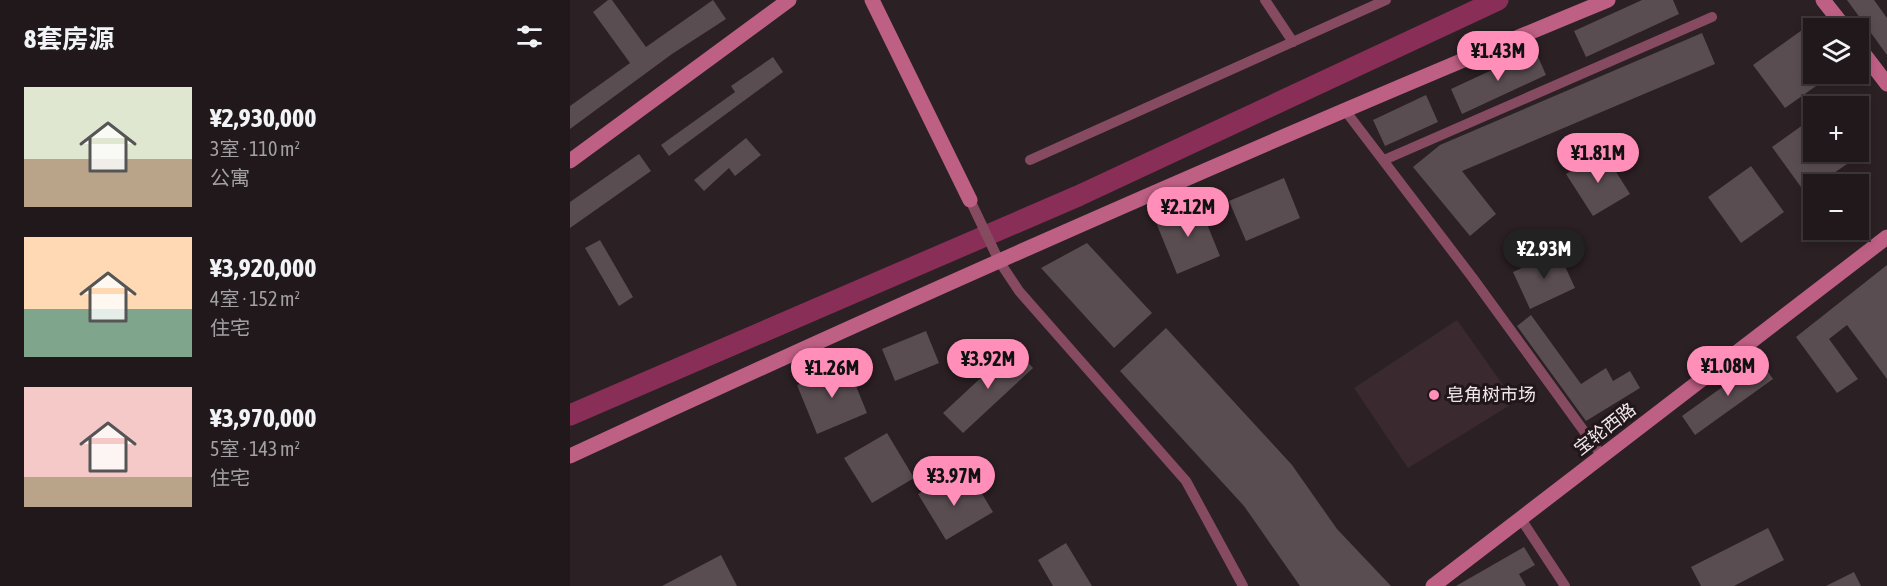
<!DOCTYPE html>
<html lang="zh">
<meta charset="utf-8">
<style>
body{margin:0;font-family:"Asap Condensed","Noto Sans SC",sans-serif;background:#2d2528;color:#f1f3f6;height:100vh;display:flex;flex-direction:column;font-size:22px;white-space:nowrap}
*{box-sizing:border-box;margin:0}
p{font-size:20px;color:#a2a0a3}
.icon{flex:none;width:33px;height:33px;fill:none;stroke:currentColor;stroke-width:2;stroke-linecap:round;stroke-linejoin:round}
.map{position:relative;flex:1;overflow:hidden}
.details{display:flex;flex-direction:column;background:#20181b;width:570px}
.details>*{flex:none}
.controls{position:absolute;left:1233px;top:18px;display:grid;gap:12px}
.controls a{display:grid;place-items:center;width:66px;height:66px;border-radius:0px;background:#20181b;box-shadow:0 3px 9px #0003,0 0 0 2px #3d373a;font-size:30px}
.price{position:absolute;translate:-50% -51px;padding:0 14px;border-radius:21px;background:#ff8eb9;color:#111;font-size:20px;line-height:39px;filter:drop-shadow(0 2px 3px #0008)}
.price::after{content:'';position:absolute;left:50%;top:36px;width:18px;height:14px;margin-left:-9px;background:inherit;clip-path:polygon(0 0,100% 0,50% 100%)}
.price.selected{background:#222;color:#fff}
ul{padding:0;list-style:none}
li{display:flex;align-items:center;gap:18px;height:150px;padding:0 24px}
li span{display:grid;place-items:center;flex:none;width:168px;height:120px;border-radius:0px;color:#555}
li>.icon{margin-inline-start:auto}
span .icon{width:72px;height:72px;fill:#fffc;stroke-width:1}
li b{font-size:26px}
h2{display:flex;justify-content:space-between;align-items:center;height:72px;padding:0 24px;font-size:26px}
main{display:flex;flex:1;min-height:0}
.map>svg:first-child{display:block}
</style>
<main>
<section class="details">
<h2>8套房源<svg class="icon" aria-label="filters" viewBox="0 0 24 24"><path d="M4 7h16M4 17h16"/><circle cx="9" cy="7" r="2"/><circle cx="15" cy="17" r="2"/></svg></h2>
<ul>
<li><span style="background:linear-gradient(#dfe7d0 60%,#b9a48a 0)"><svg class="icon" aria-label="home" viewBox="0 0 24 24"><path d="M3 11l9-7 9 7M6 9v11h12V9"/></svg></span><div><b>¥2,930,000</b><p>3室 · 110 m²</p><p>公寓</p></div></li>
<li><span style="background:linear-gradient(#ffd9b3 60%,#7fa58c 0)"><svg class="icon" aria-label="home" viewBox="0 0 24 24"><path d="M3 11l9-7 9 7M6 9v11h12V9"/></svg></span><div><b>¥3,920,000</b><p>4室 · 152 m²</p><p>住宅</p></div></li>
<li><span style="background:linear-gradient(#f6c9c9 75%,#b9a48a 0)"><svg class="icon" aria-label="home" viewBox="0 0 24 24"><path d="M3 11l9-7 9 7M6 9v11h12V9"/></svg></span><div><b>¥3,970,000</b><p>5室 · 143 m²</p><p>住宅</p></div></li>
</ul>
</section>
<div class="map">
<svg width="1317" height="586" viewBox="0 0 1317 586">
<rect width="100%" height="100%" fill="#2b2024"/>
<path fill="#3a292f" d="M887,320L945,402L838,468L784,388Z"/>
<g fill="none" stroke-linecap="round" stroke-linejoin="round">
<path stroke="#892e56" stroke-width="21" d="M0,415L508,196L928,0"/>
</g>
<path fill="#594d51" d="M38,0H42L76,47L143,0L156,19L102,54L0,129V106L60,63L23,12Z
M1072,0H1103L1109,14L1016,57L1004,31Z
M1277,0H1304L1317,18V55Z
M1232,30L1244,46V74H1263L1215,108L1183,65Z
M1132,33L1145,64L892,171L926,214L900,236L843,167L870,145Z
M965,50L976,75L892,114L881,89Z
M203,57L213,72L99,156L91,145L165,92L161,86Z
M856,95L868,122L815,146L803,120Z
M1244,117V152H1272L1280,162L1248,184H1244V188L1236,194L1202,147Z
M176,138L191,155L165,176L159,168L134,191L124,180Z
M1033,151L1060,194L1023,216L996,174Z
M69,154L81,171L0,228V202Z
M1181,166L1214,212L1171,243L1138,197Z
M714,178L730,218L676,241L659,201Z
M628,202L650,256L607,274L585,220Z
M30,240L63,297L49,306L15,248Z
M517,243L582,313L544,348L471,268Z
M988,251L1005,288L960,309L943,272Z
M1317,265V379L1277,325L1259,339L1288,379L1267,393L1226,337Z
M961,315L1011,384L1036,368L1043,381L1060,371L1070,388L1016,421L947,326Z
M596,328L722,465L767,529L821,586H730L674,506L550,371Z
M356,331L369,363L325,381L312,349Z
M444,347L463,368L393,433L373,413Z
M1190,360L1203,379L1125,435L1112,416Z
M277,364L297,413L247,434L227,385Z
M317,433L344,478L302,503L274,458Z
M368,482L411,492L423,512L376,540L348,494Z
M1198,528L1214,560L1164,586H1131L1121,567Z
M496,543L522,586H483L468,560Z
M954,547L965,565L949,574L956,586H886Z
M151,555L167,586H92Z
M1284,572L1291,586H1256Z"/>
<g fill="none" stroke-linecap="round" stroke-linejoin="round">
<path stroke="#874b61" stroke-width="10" d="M695,0L723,42
M774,109L902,277L1032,456
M460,160L816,0
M814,160L1142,17
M400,200L429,261L449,291L616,481L673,586
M951,519L995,586"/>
<path stroke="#be5f84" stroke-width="15" d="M302,0L400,200
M1253,0L1275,28
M1288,46L1317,84
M0,161L219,0
M0,456C343,297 688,144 1038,0
M863,586L1317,237"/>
</g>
<circle fill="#ff8eb9" stroke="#21171a" stroke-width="2" cx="864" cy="395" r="6"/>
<g text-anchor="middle" stroke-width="6" stroke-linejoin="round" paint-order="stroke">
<g font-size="18" fill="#efe7ea" stroke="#21171a" text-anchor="start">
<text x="876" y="401">皂角树市场</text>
</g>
<g font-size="18" fill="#efe7ea" stroke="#21171a">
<text transform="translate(1035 429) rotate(-38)" y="6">宝轮西路</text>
</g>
</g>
</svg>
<div class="controls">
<a><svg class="icon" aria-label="layers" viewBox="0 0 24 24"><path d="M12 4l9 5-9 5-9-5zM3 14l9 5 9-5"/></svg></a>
<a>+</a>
<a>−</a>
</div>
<b class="price" style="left:928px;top:82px">¥1.43M</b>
<b class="price" style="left:1028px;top:184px">¥1.81M</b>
<b class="price" style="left:618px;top:238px">¥2.12M</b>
<b class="price selected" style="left:974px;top:280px">¥2.93M</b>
<b class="price" style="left:418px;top:390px">¥3.92M</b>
<b class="price" style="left:1158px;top:397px">¥1.08M</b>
<b class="price" style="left:262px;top:399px">¥1.26M</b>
<b class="price" style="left:384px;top:507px">¥3.97M</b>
</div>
</main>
